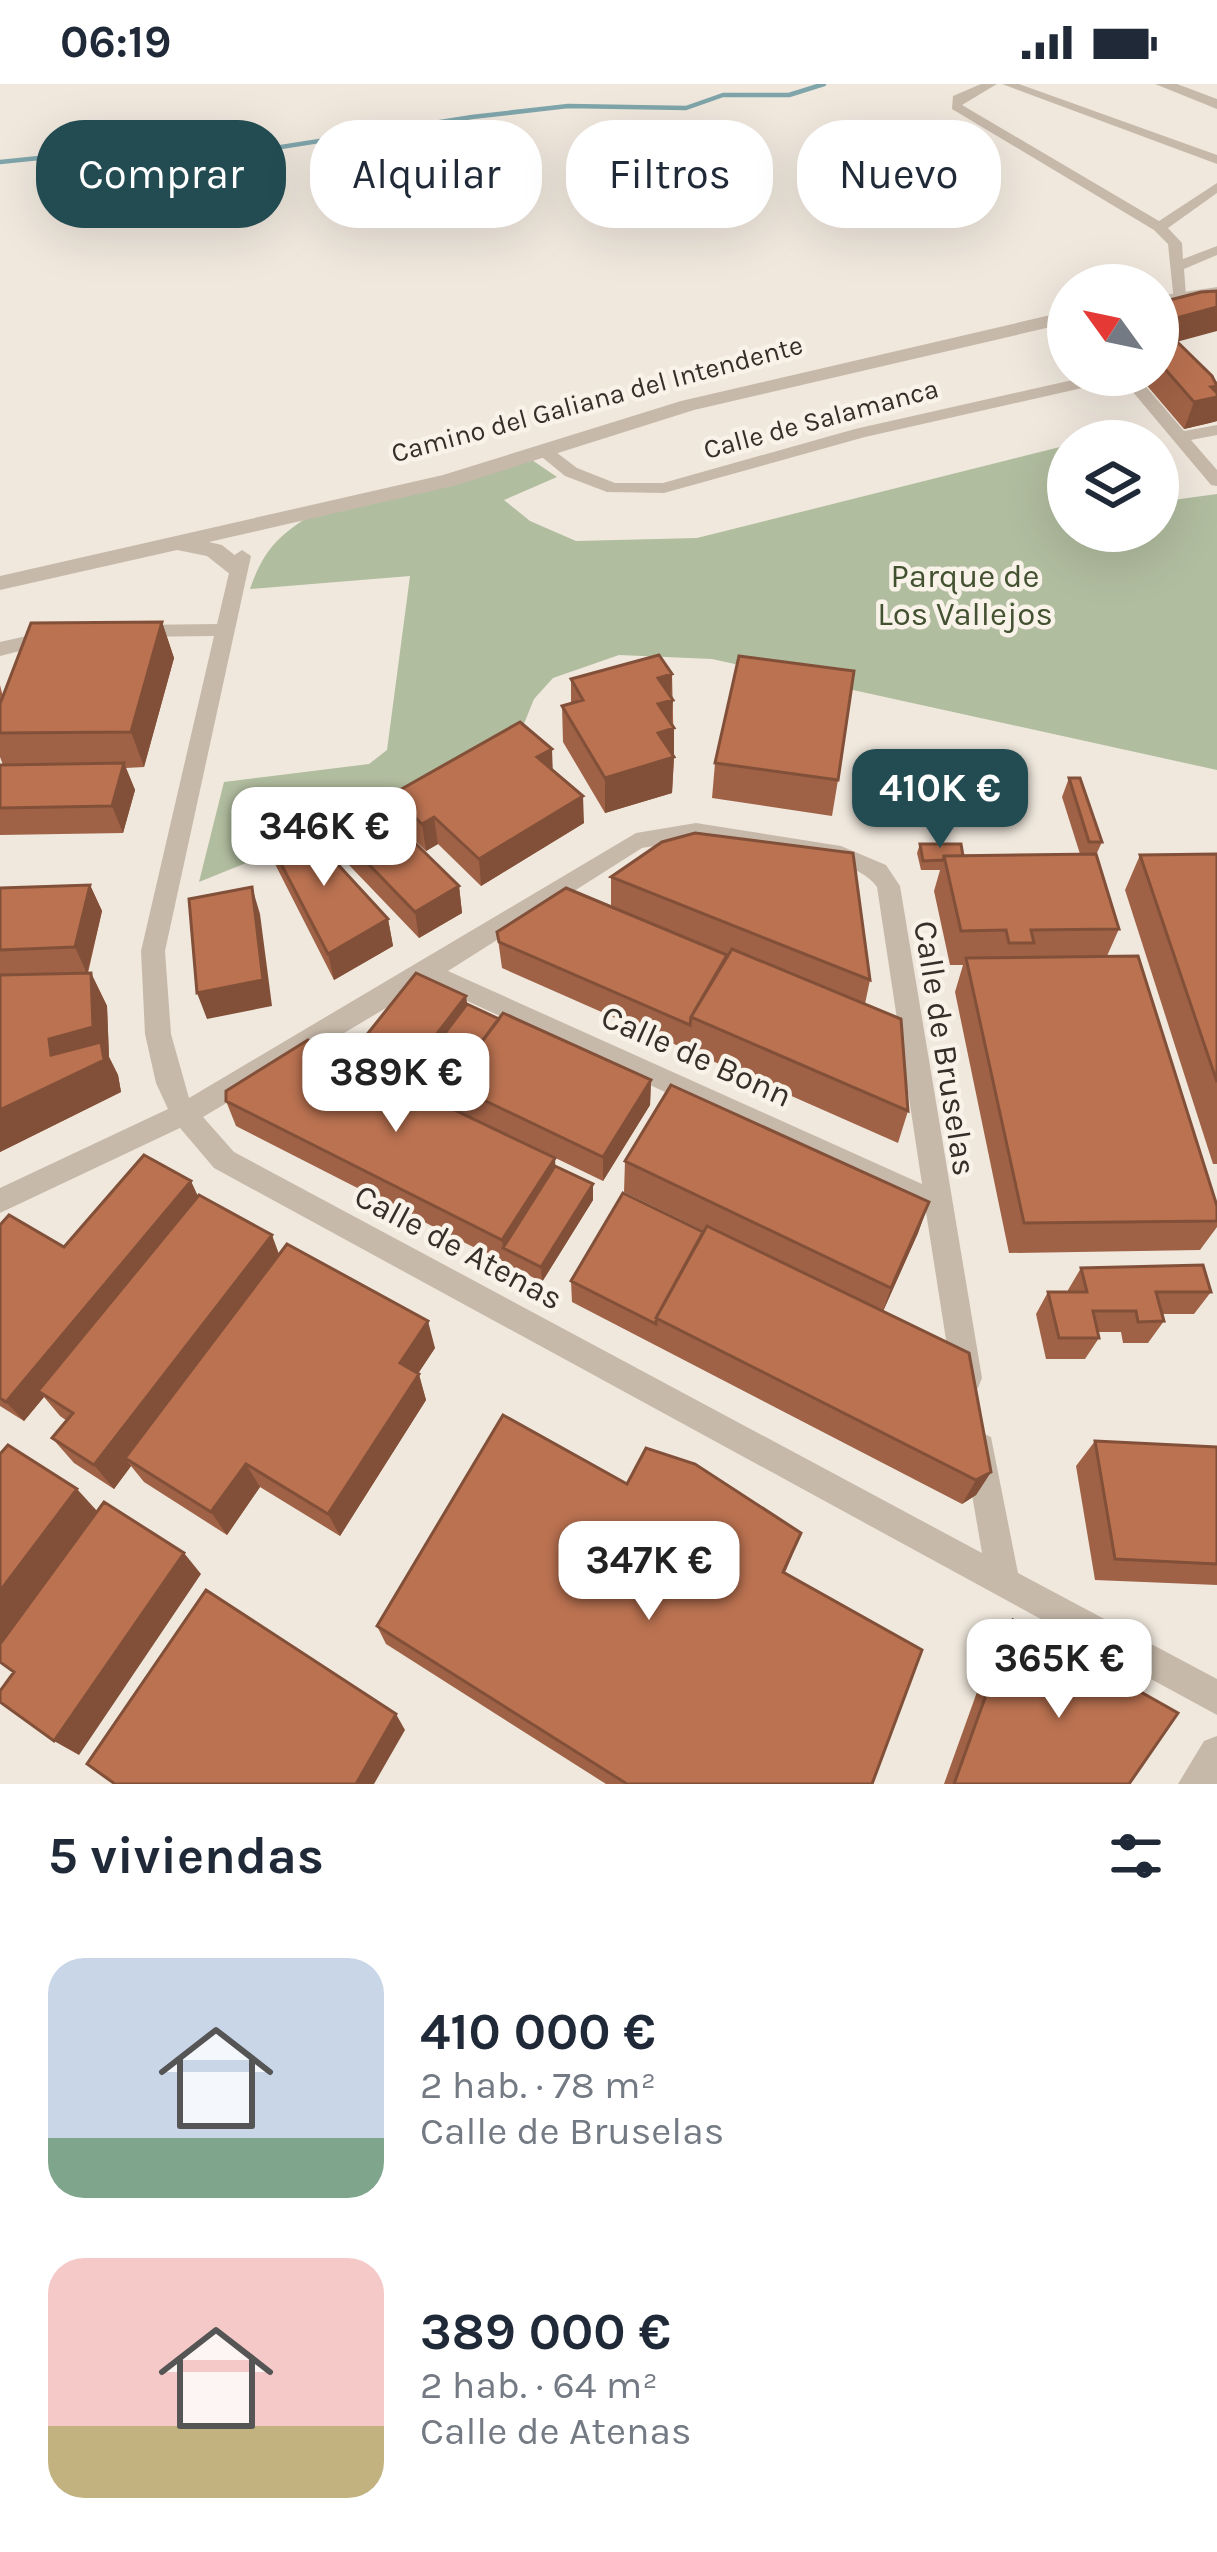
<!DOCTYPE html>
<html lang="es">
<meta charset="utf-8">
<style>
body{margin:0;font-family:Karla,sans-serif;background:#f2f2f3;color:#1f2937;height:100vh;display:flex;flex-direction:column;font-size:45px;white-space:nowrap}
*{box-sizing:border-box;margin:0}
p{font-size:39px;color:#747a83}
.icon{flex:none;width:66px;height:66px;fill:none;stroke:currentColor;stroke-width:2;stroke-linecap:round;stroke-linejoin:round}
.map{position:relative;height:1700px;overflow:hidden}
.drawer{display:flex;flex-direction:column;background:#fff;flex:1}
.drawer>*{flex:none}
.top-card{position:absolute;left:36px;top:36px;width:1146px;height:108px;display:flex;gap:24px}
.needle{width:78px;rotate:303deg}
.tools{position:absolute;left:1047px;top:180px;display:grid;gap:24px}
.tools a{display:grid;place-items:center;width:132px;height:132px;border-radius:50%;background:#fff;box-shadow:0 12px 48px #0002;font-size:60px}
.price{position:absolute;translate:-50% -102px;padding:0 27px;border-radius:24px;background:#fff;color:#222;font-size:39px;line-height:78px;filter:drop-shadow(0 3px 6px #0008)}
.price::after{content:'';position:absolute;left:50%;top:72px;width:36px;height:27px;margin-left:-18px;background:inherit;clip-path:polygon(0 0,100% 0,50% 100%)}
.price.selected{background:#234c52;color:#fff}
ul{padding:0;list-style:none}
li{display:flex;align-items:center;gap:36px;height:300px;padding:0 48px}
li span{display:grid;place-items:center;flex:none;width:336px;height:240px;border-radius:36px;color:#555}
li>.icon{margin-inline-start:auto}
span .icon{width:144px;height:144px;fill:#fffc;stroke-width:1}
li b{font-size:51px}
h2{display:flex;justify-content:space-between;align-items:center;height:144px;padding:0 48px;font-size:51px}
.chip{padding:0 42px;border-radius:48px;background:#fff;box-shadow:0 12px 48px #0002;font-size:42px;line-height:108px}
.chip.selected{background:#234c52;color:#fff}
.status{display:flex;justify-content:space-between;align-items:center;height:84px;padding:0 60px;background:#fff;direction:ltr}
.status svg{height:33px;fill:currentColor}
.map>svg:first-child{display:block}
</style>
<div class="status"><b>06:19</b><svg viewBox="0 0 49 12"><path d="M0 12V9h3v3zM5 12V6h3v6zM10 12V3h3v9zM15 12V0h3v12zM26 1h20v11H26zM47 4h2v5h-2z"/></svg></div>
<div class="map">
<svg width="1217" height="1700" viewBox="0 0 1217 1700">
<rect width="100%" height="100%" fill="#f0e8dd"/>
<path fill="#b1bd9f" d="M1068,361V447H1158V418L1217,410V686L712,575L619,571L553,594L534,615L521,647L394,719L199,798L224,698L369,680L387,666L410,492L250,505C262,471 274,455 305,435L532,376L557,393L504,416L530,437L576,457L697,454Z"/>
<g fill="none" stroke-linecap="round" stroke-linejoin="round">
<path stroke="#7fa5aa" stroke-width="4.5" d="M0,78L49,73L83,82L153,83L472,33L568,22L686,24L723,11H789L824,0"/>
<path fill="#c7b9aa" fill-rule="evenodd" d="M981,0H997L962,21L1159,137L1217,99V109L1168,144L1182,159L1183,175L1217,162V171L1184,185L1186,212L1217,218V228L1174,218L1168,160L1154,146L952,25L953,12Z
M1002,0H1019L1217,71V80Z
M1095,291H1136L1184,347L1217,341V351L1191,356L1217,386V402L1211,401L1122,295L865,353L664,409L607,408L565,392L537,369L552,365L577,384L615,399H663L855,345Z
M242,466L251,472L165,867L171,950L189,1014L636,749L696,739L841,762L886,781L900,802L982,1294L978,1304L967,1309L956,1304L952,1294L926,1128L428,899L203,1033L234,1068L982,1469L964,1364L969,1353L980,1348L991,1353L1018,1489L1217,1595V1631L214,1084L180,1044L0,1129V1104L168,1025L156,999L145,950L141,867L214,552L136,553L126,547L136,541L217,540L233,472ZM696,755C739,762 853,767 877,803L922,1100L448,887L642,764Z
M53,546L63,552L60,557L0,572V558Z
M1217,1652V1700H1178L1204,1657Z"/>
<path fill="#c7b9aa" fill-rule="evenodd" d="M1155,0H1177L1217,15V25Z
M1217,203V215L1158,224V212Z
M1068,227V239L694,326L457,401L209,458L222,461L247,481V491H231L207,472L177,466L0,506V492L443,391L681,317Z"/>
</g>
<path fill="#a06246" d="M1158,219L1177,258L1217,298V337L1184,345L1138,291H1158Z
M162,538L174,574L144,683L126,684L135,706L123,749L0,751V681H3L0,673V601L3,613Z
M672,590L674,673L672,709L605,729L563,658L562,622L571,619V595Z
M715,679L838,696L832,732L712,714Z
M553,686L584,739L481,802L438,760L426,767L396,738L391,711Z
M1069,694L1102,758L1096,771L1119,845L1107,872L1217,1122V1143L1200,1166L1009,1169L955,908L963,881H950L934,807L940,786H921L917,769L920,760L963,772L1080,770L1062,713Z
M321,731L459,802L462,829L419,854L327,758Z
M267,753L388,835L393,862L334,896L275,780Z
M1217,770V1080H1213L1125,806L1140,771Z
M611,793L870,896L865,920L908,1027L898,1059L502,884L497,848L611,823Z
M90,801L102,827L88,889H91L107,922L109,973L118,991L121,1008L0,1068V804Z
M499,935L651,996L650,1021L603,1097L367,983L361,958Z
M325,965L364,977L366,984L555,1074V1082L593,1100V1116L542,1198L236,1042L226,1017Z
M625,1077L929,1118L918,1149L883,1227L991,1388L976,1411L962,1420L572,1218L571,1197L704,1147L624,1108Z
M198,1112L279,1171L435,1264L418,1289L426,1316L340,1452L260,1403L227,1451L144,1398L131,1382L114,1405L74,1379L52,1354L67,1337L60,1332L44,1313L24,1337L0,1322V1141L64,1163Z
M1081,1184L1211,1208L1194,1230H1162L1164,1237L1148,1259H1123L1121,1248H1098L1099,1254L1085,1275H1046L1036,1230L1048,1208H1068V1206Z
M1095,1357L1217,1363V1501L1095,1496L1076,1382Z
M627,1400L801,1449L785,1489L872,1700H606L386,1560L377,1542Z
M1013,1536L1129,1700H944L996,1555Z"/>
<path fill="#825039" d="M1217,223V247L1158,263V250L1162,238Z
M1217,302V321L1210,339L1184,345L1194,318L1211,303Z
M1217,321V337L1210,339Z
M162,538L174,574L144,683L131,648Z
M672,590L671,617L673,616L671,645L674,644V673L672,709L605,729V694L658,594Z
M552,665L553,692L537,673Z
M124,679L135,706L123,749L112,722Z
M583,712L584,739L481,802L479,775Z
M434,733L438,760L426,767L422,740Z
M90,801L102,827L87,890L75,863Z
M459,802L462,829L419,854L415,828Z
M252,803L260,830L272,922L207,935L197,909Z
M388,835L393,862L334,896L328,870Z
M91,889L107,922L109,973L118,991L121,1008L0,1068V1026L51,971L49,955Z
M466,912L470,938L414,990L417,1007L412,982Z
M651,996L650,1021L603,1097V1073Z
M555,1074L556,1098L503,1164L502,1156Z
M191,1097L202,1121L38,1307L44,1313L24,1337L6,1318Z
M593,1100V1116L542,1198L541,1183Z
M929,1118L918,1149L881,1232L891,1204Z
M272,1151L283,1181L125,1374L131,1382L114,1405L94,1381Z
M428,1237L435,1264L408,1305L400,1279Z
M419,1290L426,1316L340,1452L328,1430Z
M246,1380L260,1403L227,1451L211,1428Z
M991,1388L976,1411L962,1420L976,1396Z
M77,1405L98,1428L0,1561V1507Z
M184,1469L201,1490L79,1671L54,1657Z
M396,1630L405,1646L374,1700H356Z"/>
<path fill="#ba7251" stroke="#825039" stroke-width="3" d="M1217,207V223L1162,238L1158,236V219L1201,208Z
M1158,239L1212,292L1217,302L1211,303L1217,309V313L1194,318L1158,277Z
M162,538L131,648L0,649V620L31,539Z
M659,571L672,590L658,594L673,616L658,620L674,644L658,649L674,673L605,694L562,622L583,616L571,595Z
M739,572L854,587L838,696L715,679Z
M520,638L552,665L537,673L583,712L479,775L434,733L422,740L391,711Z
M124,679L112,722L0,724V681Z
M1069,694H1080L1102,758H1089Z
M372,717L459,802L415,828L321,731Z
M298,737L388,835L328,870L267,753Z
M695,749L853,769L870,896L611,793L662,758Z
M920,760H961L963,772H944L943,776L923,777Z
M1096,770L1119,845L1031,846L1034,859H1009L1006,846L961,847L944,772Z
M1217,770V998L1140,771Z
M90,801L75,863L0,866V804Z
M252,803L263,896L197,909L189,815Z
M566,804L727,871L691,933L690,941L499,858L497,848Z
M732,865L901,935L908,1027L691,933Z
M1138,872L1217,1122V1137L1024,1139L966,874Z
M91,889L93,943L49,955L51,971L101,958L104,976L0,1026V891Z
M416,889L466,912L412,982L361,958Z
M467,920L499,935L450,1000L451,1009L414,990Z
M503,929L651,996L603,1073L450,1000Z
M308,956L555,1074L502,1156L226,1017V1007Z
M332,961L364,977L360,981L325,965Z
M671,1001L929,1118L891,1204L625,1077Z
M144,1071L191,1097L6,1318L0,1314V1141L9,1131L64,1163Z
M555,1082L593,1100L541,1183L503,1164Z
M623,1109L703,1148L656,1234V1240L571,1197Z
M199,1111L272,1151L94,1381L52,1354L73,1329L38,1307Z
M707,1142L969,1269L991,1388L976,1396L656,1234Z
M287,1160L428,1237L400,1279L419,1290L328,1430L246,1380L211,1428L125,1374Z
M1203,1181L1211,1208H1156L1164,1237L1138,1238L1136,1227H1093L1099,1254H1059L1048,1208H1087L1081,1184Z
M503,1331L627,1400L646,1364L695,1380L801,1449L783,1488L922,1566L872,1700H627L377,1542Z
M1095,1357L1217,1363V1480L1115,1475Z
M8,1361L77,1405L0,1507V1370Z
M104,1418L184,1469L54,1657L0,1618V1607L14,1588L0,1578V1560Z
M206,1506L396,1630L356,1700H115L87,1680Z
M1013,1536L1178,1629L1129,1700H954Z"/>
<g text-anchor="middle" stroke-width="9" stroke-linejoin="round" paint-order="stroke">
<g font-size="27" fill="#352e29" stroke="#f8f2e9">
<text transform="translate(597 315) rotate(-15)" y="9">Camino del Galiana del Intendente</text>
<text transform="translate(821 335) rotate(-15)" y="9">Calle de Salamanca</text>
</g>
<g font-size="33" fill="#42512f" stroke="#f8f2e9">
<text x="965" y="503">Parque de<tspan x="965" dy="38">Los Vallejos</tspan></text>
</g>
<g font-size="33" fill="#352e29" stroke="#f8f2e9">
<text transform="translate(946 964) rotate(81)" y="12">Calle de Bruselas</text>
<text transform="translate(697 971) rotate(24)" y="12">Calle de Bonn</text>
<text transform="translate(459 1162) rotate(28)" y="12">Calle de Atenas</text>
</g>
</g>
</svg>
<div class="tools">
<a><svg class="needle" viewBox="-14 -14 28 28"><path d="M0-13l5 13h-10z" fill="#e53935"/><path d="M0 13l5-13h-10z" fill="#747a83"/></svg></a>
<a><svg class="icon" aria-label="layers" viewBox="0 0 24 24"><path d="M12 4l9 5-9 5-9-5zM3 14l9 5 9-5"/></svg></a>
</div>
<b class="price selected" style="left:940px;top:767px">410K €</b>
<b class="price" style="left:324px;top:805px">346K €</b>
<b class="price" style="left:396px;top:1051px">389K €</b>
<b class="price" style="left:649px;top:1539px">347K €</b>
<b class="price" style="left:1059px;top:1637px">365K €</b>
<div class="top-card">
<a class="chip selected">Comprar</a>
<a class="chip">Alquilar</a>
<a class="chip">Filtros</a>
<a class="chip">Nuevo</a>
</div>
</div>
<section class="drawer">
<h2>5 viviendas<svg class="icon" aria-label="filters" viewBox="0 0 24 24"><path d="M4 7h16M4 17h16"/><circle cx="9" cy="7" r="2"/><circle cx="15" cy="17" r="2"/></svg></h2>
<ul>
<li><span style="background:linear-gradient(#c9d6e8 75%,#7fa58c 0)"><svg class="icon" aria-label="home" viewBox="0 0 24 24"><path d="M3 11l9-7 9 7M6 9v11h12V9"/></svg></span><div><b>410 000 €</b><p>2 hab. · 78 m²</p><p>Calle de Bruselas</p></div></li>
<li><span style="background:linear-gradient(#f6c9c9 70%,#c2b280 0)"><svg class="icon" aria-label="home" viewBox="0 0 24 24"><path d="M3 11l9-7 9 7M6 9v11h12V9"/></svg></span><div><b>389 000 €</b><p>2 hab. · 64 m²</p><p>Calle de Atenas</p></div></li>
</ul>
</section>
